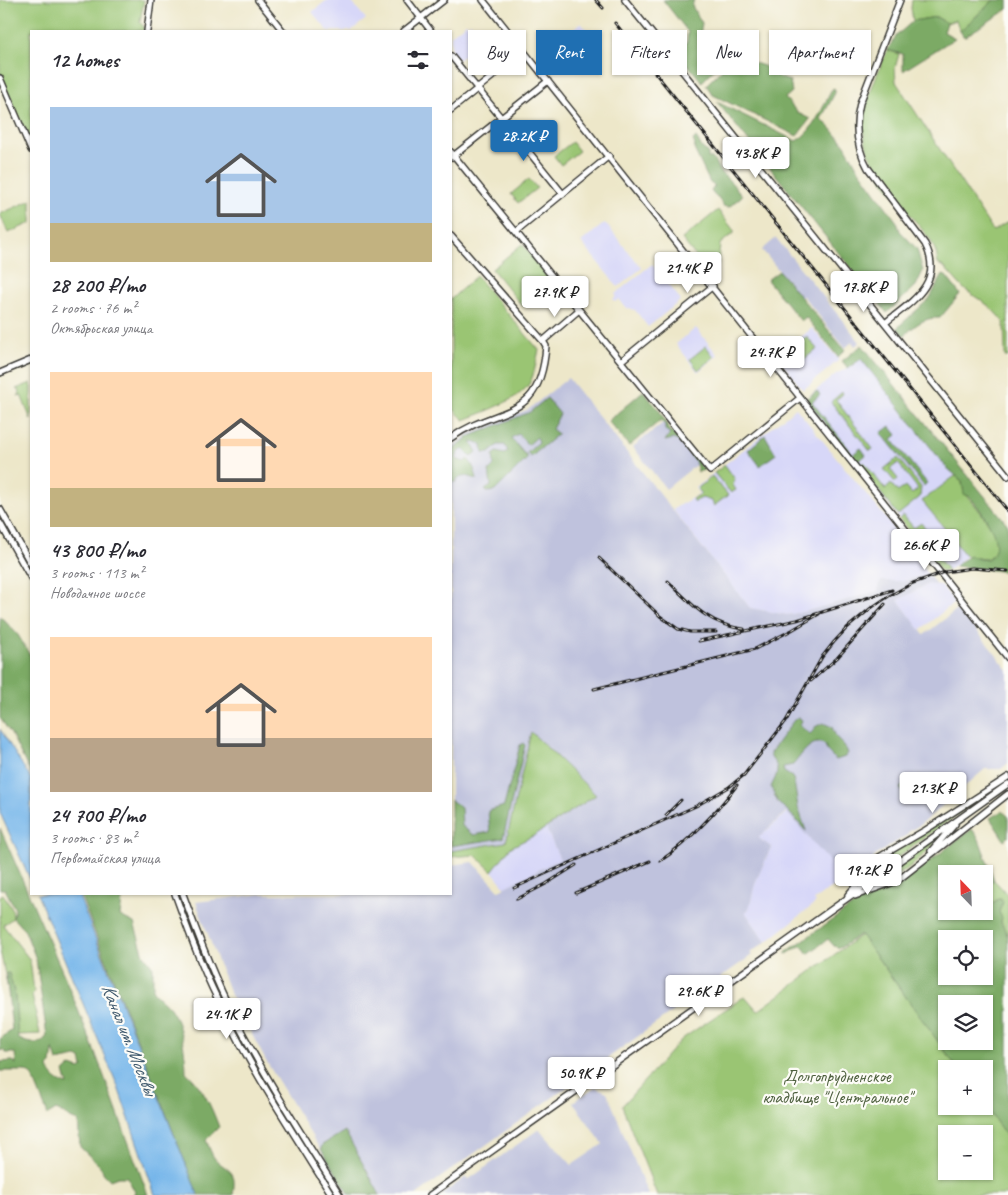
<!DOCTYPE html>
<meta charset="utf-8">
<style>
body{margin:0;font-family:Caveat,sans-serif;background:#f7f7f7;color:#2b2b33;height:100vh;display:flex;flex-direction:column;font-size:19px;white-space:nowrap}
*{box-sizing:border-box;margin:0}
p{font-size:16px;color:#7c7c81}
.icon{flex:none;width:28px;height:28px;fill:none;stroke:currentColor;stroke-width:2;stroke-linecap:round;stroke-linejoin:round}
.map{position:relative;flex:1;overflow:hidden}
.sheet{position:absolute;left:30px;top:30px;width:422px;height:865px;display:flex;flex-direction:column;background:#fff;border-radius:0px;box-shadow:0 1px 4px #0004}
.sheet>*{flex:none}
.guide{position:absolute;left:468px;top:30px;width:465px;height:45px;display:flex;gap:10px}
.needle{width:32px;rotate:337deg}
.fabs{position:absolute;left:938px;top:865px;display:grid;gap:10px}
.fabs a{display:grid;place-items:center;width:55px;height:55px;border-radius:0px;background:#fff;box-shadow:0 1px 4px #0004;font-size:25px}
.price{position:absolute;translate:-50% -42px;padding:0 11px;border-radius:5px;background:#fff;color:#222;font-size:16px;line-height:32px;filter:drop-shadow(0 1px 2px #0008)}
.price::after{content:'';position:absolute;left:50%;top:30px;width:15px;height:11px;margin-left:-8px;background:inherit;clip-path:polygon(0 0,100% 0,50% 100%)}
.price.on{background:#1f6fb2;color:#fff}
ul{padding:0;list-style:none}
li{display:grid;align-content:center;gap:10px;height:265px;padding:0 20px}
li span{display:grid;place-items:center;height:155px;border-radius:0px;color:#555}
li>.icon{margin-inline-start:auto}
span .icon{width:90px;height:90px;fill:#fffc;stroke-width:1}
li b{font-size:21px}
h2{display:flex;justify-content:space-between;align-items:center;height:60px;padding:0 20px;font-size:21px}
.pill{padding:0 18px;border-radius:0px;background:#fff;box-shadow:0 1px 4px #0004;font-size:18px;line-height:45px}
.pill.on{background:#1f6fb2;color:#fff}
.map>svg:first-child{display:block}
</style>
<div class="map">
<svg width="1008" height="1195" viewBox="0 0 1008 1195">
<rect width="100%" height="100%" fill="#fdfcf7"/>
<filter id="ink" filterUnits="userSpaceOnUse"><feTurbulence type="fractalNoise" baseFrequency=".02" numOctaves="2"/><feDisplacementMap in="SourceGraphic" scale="10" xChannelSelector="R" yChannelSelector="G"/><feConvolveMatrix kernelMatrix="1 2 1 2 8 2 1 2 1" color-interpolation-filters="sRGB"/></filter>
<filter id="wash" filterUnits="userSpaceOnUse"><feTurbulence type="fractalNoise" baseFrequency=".0096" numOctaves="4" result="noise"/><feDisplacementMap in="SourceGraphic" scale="20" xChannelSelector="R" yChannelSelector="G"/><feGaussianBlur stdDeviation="1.12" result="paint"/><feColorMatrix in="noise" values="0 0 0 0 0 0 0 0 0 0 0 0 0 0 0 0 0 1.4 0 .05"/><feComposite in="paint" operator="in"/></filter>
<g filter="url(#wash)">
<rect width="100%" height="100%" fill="#ede7c9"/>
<path fill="#d7d7f8" d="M327,0H350L366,19L351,31H328L312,12Z
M466,23L468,25L471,23L486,42L469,56L467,53L458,60L451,51V35Z
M581,23L595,40L576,55L562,38Z
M605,223L642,268L618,287L581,242Z
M652,264L681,300L648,327L635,310L626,308L619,299L615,302L613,299L616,296L615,294Z
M696,328L718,355L698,372L676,344Z
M812,328L839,360L803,390L777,357Z
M861,359L919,431L922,437L955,476L922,501L966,556L948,571L942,572L804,400L836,374L852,366Z
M796,408L889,522L928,574L905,581H881L878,591L804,612L787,615L750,608L723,574L673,510L678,506L699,494L695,488Z
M928,584L941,585L955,602L920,630L898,600Z
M787,812L810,839L908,834L877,854L865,867L854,868L844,874V879L814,900L816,903L766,942L745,912L749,909L755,883L771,847L758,838Z
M546,828L560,859L505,887L492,871L511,847Z"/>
<path fill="#bfc2dd" d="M776,238L860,342L855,346L852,342L845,348L803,296L801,297L762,250Z
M568,378L750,608L787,615L804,612L878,591V585L881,581H905L928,574L936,585L928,584L898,600L924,635L959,608L1008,670V763L1001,769H985L921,824L907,833L908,834L877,854L868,862L854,868L842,876L786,812L758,838L771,847L755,883L749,909L745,912L766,942L750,953L752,955L416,1195H348L266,1061L229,991L196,902L262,894H451V865L473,862L499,890L560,859L546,828L596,795L531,732L506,842L451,851V449L468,434L529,409Z
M663,423L697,464L666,489L633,447Z
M595,1087L607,1092L648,1195H441L466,1177L468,1180L539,1129L572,1165L603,1144L573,1102Z"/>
<path fill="#9ac573" stroke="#5b7048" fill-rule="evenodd" d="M0,0H144L140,22L144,27L143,31H31V146L0,74Z
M912,0H994L960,31L956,20L947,23L936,17L913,21L911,8Z
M887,50L899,54L895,68L896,82L993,231L1008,222V357H1005L1004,322L989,306L964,289L944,267L938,264L936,252L931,241C905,205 857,164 864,116C868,93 879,71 887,50Z
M572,142L579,151L561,165L554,156Z
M529,179L537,188L518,203L511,194Z
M31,200V223L8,233L0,214Z
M718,210L735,232L720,244L718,264L708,272L682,239Z
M522,244L553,281L522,306L492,269Z
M476,276L539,350C536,361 535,374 529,384C519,400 482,413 464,420L451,407V299Z
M807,337L817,349L803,360L793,348Z
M706,346L714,357L698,370L690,359Z
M31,383V420L21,395L18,396L20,393L19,390L16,389Z
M842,392L843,394L836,400L873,449L870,451L831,402Z
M898,458L921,487L920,497L898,515L859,466L864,462L885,489L891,484L898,492L905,486L912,494L918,489L898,463L890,469L898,479L895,482L884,469Z
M725,465L735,479L733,485L736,490L731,493L714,473Z
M712,476L728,495L714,506L712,501L702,498L694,502L692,499L701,494L697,489Z
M955,476C964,479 961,487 966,494C976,507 1008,540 992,556C982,563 976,555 966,556L949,535L942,534V531L946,530L922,501Z
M903,515L914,528L921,523L928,531L922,537L948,570L942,572L899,519Z
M531,732L596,795L535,835L511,847L492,871L475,855L451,857V851L506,842Z
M986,793V794L881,869V862L886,857Z
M942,834C935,845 906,874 893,876C890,876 888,875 885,874Z
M994,880L1008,895V937L1001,922L995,902L984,903V894L986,893L984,886Z
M3,894L12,909L13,918L3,925L30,960L34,991L32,995L40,1034L17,1035L0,950V896Z
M861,935L958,1069H946V1106H984V1105L1008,1138V1195H657L622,1106L682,1039L745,996L758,1011ZM946,1134H984V1171H946Z"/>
<path fill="#7baa65" stroke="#4c6340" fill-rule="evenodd" d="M663,0H694L692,6L702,23L700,36L741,42L702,82L680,55L687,41L688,32Z
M994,0H1008V9L964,37L960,31Z
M936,17L947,23L944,32L955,38L903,71V54L887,50L897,35L913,21Z
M748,43V61L764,66L778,77L790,81L792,92L785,98L798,113L810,119L797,136L713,95L706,85Z
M833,88L835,89V93L821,119L830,127L845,145L857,167L897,222L900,231L917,249L923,271L916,286L887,313L717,102L796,141C815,131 823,105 833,88Z
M696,138L703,149L708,152V158H712C717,163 717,170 722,174C730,180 735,187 742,195V196L729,207L723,206L718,197L714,195L711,191L715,186L710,183L694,149L695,145L693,140Z
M779,271L845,350L838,357L806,317L801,321L767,280Z
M943,275L946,276L960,294L940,318C924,317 915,325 904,336L897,328L929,299Z
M862,345L1008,525V572L955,566L970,555C976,559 983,561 989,558C1008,545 981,510 970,497L964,494L962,481L946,467L861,359L848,368L842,361Z
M643,391C650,400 659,408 663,417C667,423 668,432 677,435L698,461L701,467H703L704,470L698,472L695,461L678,441L673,439L665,441L670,433L665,430V425L661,420L629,446L608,421Z
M817,391L820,395L812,402L853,454L861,448L866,455L856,463L806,399Z
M547,398L560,414L552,429L558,434L531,457L527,453L539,442L537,437L528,445L518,434L511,438L528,458L495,491L487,492L485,490L491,486L489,471L494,466L493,455L497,452L504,454L508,452L505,445H498L489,453H483L482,444L471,442L477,452L471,457L463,449L458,453L456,459L464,462L468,459C473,465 476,472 477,480C471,476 464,475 457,479L456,482H451V452L468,437L530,412Z
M890,426L897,435L892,439L927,483L924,486L881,433Z
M765,435L776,454L760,466L748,450Z
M0,616L18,635L31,657V774L11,734L0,718Z
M798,717L802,720L800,726L810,734L813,731L815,727L823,723L832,727L836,737L844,745L848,753L845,757L836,760L827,751L825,745C812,736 800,757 793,765L783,767L784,772L792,777L794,781L798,807L806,831L787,810L778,803L771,787C773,782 777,776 777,771C778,763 770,760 770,753L794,720Z
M523,743L525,745L503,838L451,846V800L461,808L462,826L473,835L490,832L488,811L504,806L520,745Z
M920,776L927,792L926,796L920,800L918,797L914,803L907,798L900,788L904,784L906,786Z
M1002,811L1008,816V837L1004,840L990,818Z
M0,828L66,980L95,1052L148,1195H133L135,1192L127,1177H118L110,1180L104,1174L100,1166L80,1147L78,1121C69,1119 65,1113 56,1110L48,1115L32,1075L25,1071H0V1062L12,1061L16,1064L15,1053H6L3,1050L0,1051V1039L12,1030L6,973H9L15,995L18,1038C26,1043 32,1044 42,1042L47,1036L36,959L25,931L13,918L15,909L5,889H0ZM53,1049L57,1061L77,1057L81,1059L83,1067L79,1069L71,1066L64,1072L68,1085C59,1083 50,1076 48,1067L51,1064Z
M972,829L979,839L994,880L984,886V874H946V911H984V903L995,902L998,898H1001L1003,902L999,912L1002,918L1001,922L1008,937V1138L984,1105V1069H958L861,935H859L840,948L834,946L828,939L808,954L803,947L800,946L787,954L785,953L862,899L898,885ZM946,939H984V976H946ZM946,1004H984V1041H946Z
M80,894H121L122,900L120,916L134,923L144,955L153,967V991C158,997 165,1002 170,1008C181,1023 186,1054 186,1072C203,1087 211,1106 219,1127L206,1140C209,1146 211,1154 215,1159C230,1173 237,1169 233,1195H198Z
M345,1131L380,1195L349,1194L321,1149L322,1145Z"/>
<path fill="#76b6ea" stroke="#496983" d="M0,729L31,779V881L0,813Z
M37,894H78L198,1195H155L118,1087Z"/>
</g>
<g filter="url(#ink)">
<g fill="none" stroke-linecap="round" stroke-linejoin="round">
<defs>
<path id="secondary" d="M258,0L283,31
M407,0L431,31
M483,0L1008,658
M625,0L1008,476
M147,31L151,0
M404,31L444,0
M451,56L563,194
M0,78L31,150
M451,110L524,51
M451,152L710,471L800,398
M452,157L548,81
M516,232L609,156
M451,236L543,341L546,346C540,424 500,403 451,438
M885,323C911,302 945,283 925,244L868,168C856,147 854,126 860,103L900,0
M543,341L579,310
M621,361L713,286
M0,373L31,360
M0,509L31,564
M0,523L31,578
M931,851L955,824
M886,854L879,862L880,872L888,878L900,877
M175,894C188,930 201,966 218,1000C250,1068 292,1131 332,1195
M183,894C197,933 212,973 231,1011C263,1074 302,1135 340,1195
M848,895L862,879L876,859L924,831L1008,777
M855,896L897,881L1008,794
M430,1195L1008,784"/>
</defs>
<use href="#secondary" stroke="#3b3a36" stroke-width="8"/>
<use href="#secondary" stroke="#fff" stroke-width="5"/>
<defs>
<path id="rail" d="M596,0L603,8
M615,23L1008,511
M599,558L660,616L678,629L690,632H716
M668,581C692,605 709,625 744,629
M699,641L797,620L892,590
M811,681L837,658L885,604
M594,689L755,649L792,630L819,614
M666,815L681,800
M660,861C686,844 718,811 737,785
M514,888L696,806L729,787L744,775L786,721L822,657L834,642L847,628L871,608L889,596L913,583L945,572L972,568L1008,571
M576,893L650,861
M517,899L546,884L576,865"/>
</defs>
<use href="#rail" stroke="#1c1c1c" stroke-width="3"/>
<use href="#rail" stroke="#fdfcf7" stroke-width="1" stroke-dasharray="4" stroke-linecap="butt"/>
</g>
</g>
<g text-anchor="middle" stroke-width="4.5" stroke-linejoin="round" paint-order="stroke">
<g font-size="18" fill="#4e603f" stroke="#fdfcf7">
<text x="837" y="1082">Долгопрудненское<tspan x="837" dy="21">кладбище "Центральное"</tspan></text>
</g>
<g font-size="19" font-style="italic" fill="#405a6e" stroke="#fdfcf7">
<text transform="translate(130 1039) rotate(68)" y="7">Канал им. Москвы</text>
</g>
</g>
</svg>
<div class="fabs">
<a><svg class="needle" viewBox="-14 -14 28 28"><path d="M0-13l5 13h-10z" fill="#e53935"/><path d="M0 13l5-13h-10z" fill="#7c7c81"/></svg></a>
<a><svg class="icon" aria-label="locate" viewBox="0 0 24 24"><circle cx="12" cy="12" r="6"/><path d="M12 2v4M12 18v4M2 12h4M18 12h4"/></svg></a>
<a><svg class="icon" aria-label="layers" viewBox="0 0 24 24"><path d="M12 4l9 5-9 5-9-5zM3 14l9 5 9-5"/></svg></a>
<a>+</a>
<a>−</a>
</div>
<b class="price on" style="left:524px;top:162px">28.2K ₽</b>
<b class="price" style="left:756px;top:179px">43.8K ₽</b>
<b class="price" style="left:688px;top:294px">21.4K ₽</b>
<b class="price" style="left:864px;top:313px">17.8K ₽</b>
<b class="price" style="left:555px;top:318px">27.9K ₽</b>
<b class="price" style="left:771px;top:378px">24.7K ₽</b>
<b class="price" style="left:925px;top:571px">26.6K ₽</b>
<b class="price" style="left:933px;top:814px">21.3K ₽</b>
<b class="price" style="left:868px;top:896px">19.2K ₽</b>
<b class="price" style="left:699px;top:1017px">29.6K ₽</b>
<b class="price" style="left:227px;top:1040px">24.1K ₽</b>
<b class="price" style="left:581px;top:1099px">50.9K ₽</b>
<div class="guide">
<a class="pill">Buy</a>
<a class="pill on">Rent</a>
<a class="pill">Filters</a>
<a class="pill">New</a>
<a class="pill">Apartment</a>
</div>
<section class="sheet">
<h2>12 homes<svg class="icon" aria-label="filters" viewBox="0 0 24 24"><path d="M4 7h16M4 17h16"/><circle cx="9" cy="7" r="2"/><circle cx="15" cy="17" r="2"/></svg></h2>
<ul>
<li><span style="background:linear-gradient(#a9c7e8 75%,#c2b280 0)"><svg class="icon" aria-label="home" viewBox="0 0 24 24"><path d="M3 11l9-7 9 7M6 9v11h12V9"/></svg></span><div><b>28 200 ₽/mo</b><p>2 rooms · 76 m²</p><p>Октябрьская улица</p></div></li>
<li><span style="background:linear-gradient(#ffd9b3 75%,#c2b280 0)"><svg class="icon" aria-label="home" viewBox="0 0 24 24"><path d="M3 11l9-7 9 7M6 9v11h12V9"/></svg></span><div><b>43 800 ₽/mo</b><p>3 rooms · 113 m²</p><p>Новодачное шоссе</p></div></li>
<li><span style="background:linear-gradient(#ffd9b3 65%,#b9a48a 0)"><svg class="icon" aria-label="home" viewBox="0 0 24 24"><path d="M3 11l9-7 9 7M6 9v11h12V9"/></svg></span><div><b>24 700 ₽/mo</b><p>3 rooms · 83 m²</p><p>Первомайская улица</p></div></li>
</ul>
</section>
</div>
